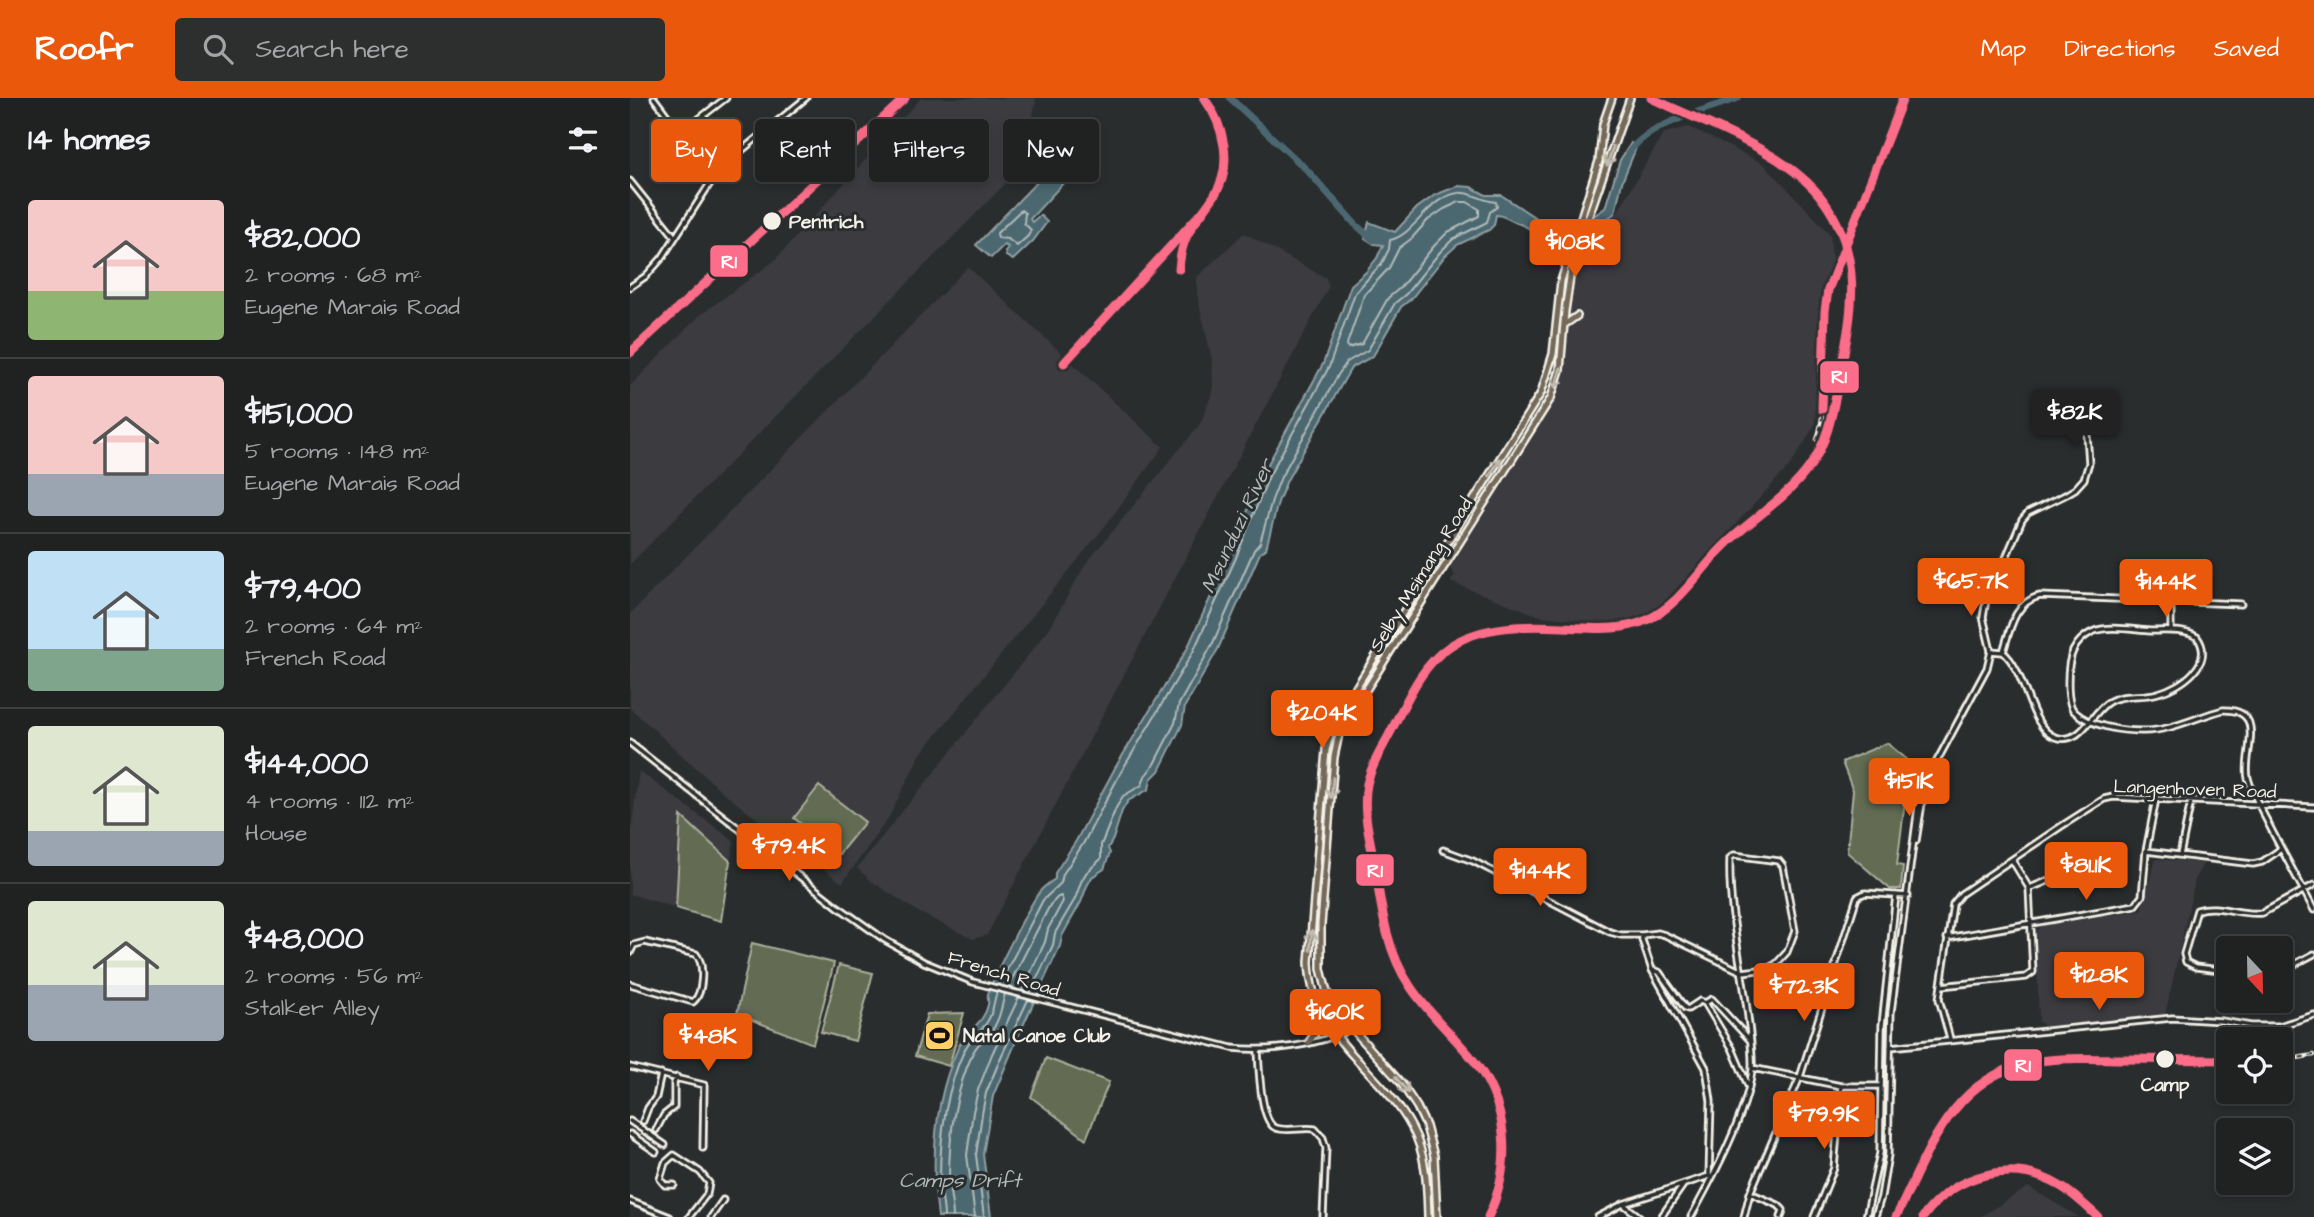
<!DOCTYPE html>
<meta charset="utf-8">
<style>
body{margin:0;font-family:"Architects Daughter",sans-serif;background:#2d2f2f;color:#f1f3f6;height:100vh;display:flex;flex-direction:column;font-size:26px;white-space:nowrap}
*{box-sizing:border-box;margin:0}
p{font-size:23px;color:#a2a4a5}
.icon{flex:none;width:38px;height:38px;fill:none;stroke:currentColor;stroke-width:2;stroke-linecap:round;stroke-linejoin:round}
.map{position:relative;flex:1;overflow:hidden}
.panel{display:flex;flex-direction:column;background:#202222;width:630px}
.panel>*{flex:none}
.hud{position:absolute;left:21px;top:21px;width:665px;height:63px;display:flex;gap:14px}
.needle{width:46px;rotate:158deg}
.buttons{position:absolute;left:1586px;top:838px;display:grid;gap:14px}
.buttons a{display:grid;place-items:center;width:77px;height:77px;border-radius:7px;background:#202222;box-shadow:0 4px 10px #0003,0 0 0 2px #3d3f40;font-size:35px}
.price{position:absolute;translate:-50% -60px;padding:0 16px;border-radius:7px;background:#ea580c;color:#fff;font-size:23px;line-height:46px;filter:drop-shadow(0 2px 4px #0008)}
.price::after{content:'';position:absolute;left:50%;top:42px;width:21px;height:16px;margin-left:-10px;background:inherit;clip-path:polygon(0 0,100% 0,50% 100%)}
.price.current{background:#222;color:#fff}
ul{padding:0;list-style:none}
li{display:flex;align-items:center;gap:21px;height:175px;padding:0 28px}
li+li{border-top:2px solid #3d3f40}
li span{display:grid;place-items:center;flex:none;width:196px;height:140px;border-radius:7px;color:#555}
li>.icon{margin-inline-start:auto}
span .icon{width:84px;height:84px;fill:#fffc;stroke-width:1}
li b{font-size:30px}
h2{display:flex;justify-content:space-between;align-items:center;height:84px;padding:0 28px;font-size:30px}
.chip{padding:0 24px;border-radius:7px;background:#202222;box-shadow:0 4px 10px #0003,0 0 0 2px #3d3f40;font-size:24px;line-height:63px}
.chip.current{background:#ea580c;color:#fff}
header{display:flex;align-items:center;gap:42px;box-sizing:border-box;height:98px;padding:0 35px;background:#ea580c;color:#fff}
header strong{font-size:33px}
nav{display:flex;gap:38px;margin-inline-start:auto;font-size:24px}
.search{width:490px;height:63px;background:#2d2f2f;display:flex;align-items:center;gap:18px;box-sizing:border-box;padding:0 24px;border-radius:7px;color:#a2a4a5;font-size:26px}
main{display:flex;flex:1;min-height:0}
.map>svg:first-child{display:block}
</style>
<header>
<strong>Roofr</strong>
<div class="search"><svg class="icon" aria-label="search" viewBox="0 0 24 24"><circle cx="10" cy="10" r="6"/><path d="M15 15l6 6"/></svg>Search here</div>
<nav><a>Map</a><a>Directions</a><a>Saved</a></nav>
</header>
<main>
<section class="panel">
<h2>14 homes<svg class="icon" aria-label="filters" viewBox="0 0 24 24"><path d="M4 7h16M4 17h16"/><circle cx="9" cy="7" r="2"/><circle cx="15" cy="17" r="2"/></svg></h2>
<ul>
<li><span style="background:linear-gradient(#f6c9c9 65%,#8fb573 0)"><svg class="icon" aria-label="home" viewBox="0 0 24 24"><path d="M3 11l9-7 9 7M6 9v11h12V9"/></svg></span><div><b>$82,000</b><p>2 rooms · 68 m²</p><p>Eugene Marais Road</p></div></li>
<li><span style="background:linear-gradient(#f6c9c9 70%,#9aa5b1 0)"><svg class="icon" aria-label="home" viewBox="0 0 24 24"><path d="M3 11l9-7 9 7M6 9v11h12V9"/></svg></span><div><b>$151,000</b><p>5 rooms · 148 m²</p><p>Eugene Marais Road</p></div></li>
<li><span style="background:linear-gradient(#bfe0f5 70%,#7fa58c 0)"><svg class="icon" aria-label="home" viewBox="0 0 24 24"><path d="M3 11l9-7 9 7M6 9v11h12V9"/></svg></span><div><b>$79,400</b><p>2 rooms · 64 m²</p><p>French Road</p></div></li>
<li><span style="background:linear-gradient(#dfe7d0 75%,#9aa5b1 0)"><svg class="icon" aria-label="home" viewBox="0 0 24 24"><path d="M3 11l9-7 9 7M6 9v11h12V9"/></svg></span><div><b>$144,000</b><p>4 rooms · 112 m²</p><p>House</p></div></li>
<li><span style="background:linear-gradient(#dfe7d0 60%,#9aa5b1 0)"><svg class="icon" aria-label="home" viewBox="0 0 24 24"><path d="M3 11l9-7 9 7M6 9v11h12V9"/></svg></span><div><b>$48,000</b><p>2 rooms · 56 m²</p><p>Stalker Alley</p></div></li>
</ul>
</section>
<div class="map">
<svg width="1684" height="1119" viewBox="0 0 1684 1119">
<rect width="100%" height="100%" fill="#2a2d2e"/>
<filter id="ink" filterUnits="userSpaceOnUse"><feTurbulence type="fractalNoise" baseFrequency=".0143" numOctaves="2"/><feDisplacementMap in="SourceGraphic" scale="14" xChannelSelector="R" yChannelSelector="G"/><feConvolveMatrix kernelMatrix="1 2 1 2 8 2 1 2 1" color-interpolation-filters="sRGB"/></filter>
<g filter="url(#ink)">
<path fill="#3b3b41" d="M291,0H406L396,65L0,466V288L69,218L144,163Z
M1059,29L1134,66L1200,136L1202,161L1190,211L1185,327L1162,365L1033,505L1023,513L987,526L910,518L820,484L825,477L820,470L927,300L936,259L937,198L957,146L988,113L1034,35Z
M614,135L696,180L699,188L357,837L343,841L290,815L241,783L227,770L419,531L455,467L570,326L581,298L583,287L582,262L567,196V179Z
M338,169L533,349L475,428L290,657L259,719L212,785L97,698L0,610V516Z
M9,673L104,743L91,823L0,796V741Z
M1526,761L1574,765L1566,778L1535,917L1417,929L1409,924L1406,834L1411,828L1511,812Z
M1398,1089L1449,1119H1350Z"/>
<path fill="#636c52" stroke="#acae9d" stroke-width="2" d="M1257,645L1280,664L1267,767L1273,768L1271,791H1260L1217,754L1223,693L1212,664Z
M189,688L235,724L209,756L164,720Z
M51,718L100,763L91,823L46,810Z
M122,845L204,865L183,946L107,916Z
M209,867L243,875L225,943L191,934Z
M334,915L319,968L285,958L297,916Z
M416,960L479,984L456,1041L401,999Z"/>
<path fill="#4c6771" stroke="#8f9ea1" stroke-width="2" d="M1001,45L1006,50L992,84L985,115C966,130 937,146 912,137C903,133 896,128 887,125C879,122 874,117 866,117L864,127L859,132L827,147L815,158L781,201L771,209L743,258L721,270L657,382L648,404L636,451L630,455L588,551L555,608L552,627L529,673L521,681L519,691L498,703L492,713L483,741L478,750L480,755L474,771L462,779L457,788L451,804L432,838L430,848L390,934L363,998L353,1056L361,1119H308C301,1063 304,1002 328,950C336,932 354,926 358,907C359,903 357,900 358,896C362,881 402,801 412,791C416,787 421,784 425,781V775L446,743L485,670L557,551L599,459L633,375L693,266L721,187L736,174L747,160L753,147L744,146L735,140L739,124L765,134L787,110L805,97L828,88L841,89L856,97H871L912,124L920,126L942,125L965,117L975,110L990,62Z
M425,65L435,74L437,81L400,121L402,124L410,117L417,124L403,143L383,162L376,158L375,154L378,149L374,147L361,160L346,147Z"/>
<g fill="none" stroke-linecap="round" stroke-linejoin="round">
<path stroke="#b1bab8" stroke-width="2" d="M829,104H837L849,111V118L818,134L804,148L770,190L758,200L732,246L718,250L717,246L734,197L759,170L769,150L781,141L798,122L814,111Z
M391,112L395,115L394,125L401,132L398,138L387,148L378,141L368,140L367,135Z
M369,887L413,802L431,785L433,776L453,746L491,674L563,554L605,462L639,378L699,269L725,195L752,165L759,151L760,142C785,137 798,99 828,95C840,93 852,103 866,104L867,109L860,114L857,124L823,141L810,154L776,196L765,205L738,252L717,264L708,277L651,379L642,402L630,445L624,452L582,547L549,606L545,625L523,668L515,678L512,687L493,698L486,710L471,747V761L456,775L451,784L445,801L425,835L423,847L400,895
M378,889L420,807L428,799L431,798L433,803L418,831L415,844L392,893
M314,1119C314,1106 310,1094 310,1081C310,1039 316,992 334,953C341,938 349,937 357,924C364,914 363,904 367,894
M323,1119C323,1107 319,1094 319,1081C319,1040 325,993 343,955C347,945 354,943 360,935C370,923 371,910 375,896
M345,1119L337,1057L343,1014L348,992L362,956L389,899
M354,1119L346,1057L352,1016L356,995L371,959L398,902"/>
<path stroke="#4c6771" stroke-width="7" d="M600,0L677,72L725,126L743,142
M999,55C1016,26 1077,12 1108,0"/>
<defs>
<path id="minor" d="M24,0L45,28L90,70
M52,34L96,0
M0,83L45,139
M0,189L16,178L32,160L90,70L176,0
M1541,504V533
M1361,553L1373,554C1397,574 1399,630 1425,639C1453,648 1461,613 1480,603C1495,595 1513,600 1528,595C1551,589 1586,565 1567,539C1553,531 1535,533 1520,533C1502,532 1478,527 1462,534C1454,538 1447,545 1443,553C1437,565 1435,605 1445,614C1460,628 1491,633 1511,633C1539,634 1566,619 1593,612C1639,611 1612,656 1618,680C1622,696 1631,711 1638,725C1653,755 1669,783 1684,812
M1373,554C1380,532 1384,504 1410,498L1611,506
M0,645L207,808L255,842L294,864L343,884L602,950C641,954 686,948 721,931
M1286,743L1293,699
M813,752L843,763L980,834L991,837H1012
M1516,753L1623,766L1632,764L1651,751
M1550,757L1561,703
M1400,790L1473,761
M1317,840L1505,807L1512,798L1516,753L1526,701
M0,855L4,847L15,844L66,856C75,866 73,896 63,904L0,886
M1022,872L1076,970L1081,1003L1079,1078L1082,1079
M1598,873L1566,869L1556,864L1554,856L1567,812C1587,805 1611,818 1632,815L1684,787
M1650,874L1684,856
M1311,888L1396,879L1403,874L1399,790L1382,762
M1075,905L1082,901L1120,942
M1320,941L1309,901L1323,806L1331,796L1430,729L1474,701L1483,699L1684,709
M1260,949L1542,920L1592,923L1621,928H1649L1684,917
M628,952C629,968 630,1025 646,1030C658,1034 673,1029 685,1031L693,1040L696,1050L693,1119
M0,969L74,987L73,1050
M1122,970L1211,988H1251
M0,1023L35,1047
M13,1023L18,1010L26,999L31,976
M26,1032L34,1017L44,1009V985L47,979
M0,1036L26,1054
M44,1087H35L30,1081L35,1065L44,1057L70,1074L79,1085L77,1096L59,1119
M1120,1095L1148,1107L1153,1112L1151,1119
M0,1103L40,1119
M81,1119L93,1102
M968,1119L993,1106
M1010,1119L993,1106L1079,1078
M1031,1119L1054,1086
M1061,1119C1083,1079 1117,1016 1122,972C1123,954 1120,937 1118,919C1112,867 1098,813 1100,760L1104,757L1149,763L1153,768L1165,833L1157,854L1146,866L1137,871L1112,874L1035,837L1028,835L1012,837V842L1022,872L1029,874L1055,910L1058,911L1070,903L1075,905L1102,950L1119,990
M1114,1119L1120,1095L1170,979L1227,799L1235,795L1278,798
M1184,1119L1204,1070L1211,988
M1236,1119L1250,1055L1252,927L1266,797
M1245,1119L1251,1099L1258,1057L1261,914L1288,709L1301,674L1357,570L1361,553L1353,519L1357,497L1373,467L1392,422L1398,415L1435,397L1445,391L1454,381L1459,365L1456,323H1441L1434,318"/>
<path id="major" d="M934,227L947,218
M679,944L689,929L692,916
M798,1119C797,1088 797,1058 782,1030C749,968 682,943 679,864L696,652L701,633L710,615L911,295L923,256L931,183L969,63L973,26L982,0
M807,1119L804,1058L796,1028L787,1009L771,985L709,916L697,894L691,871V827L704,659L709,636L720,617L921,300L930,272L935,213L942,166L1000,0"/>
</defs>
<use href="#minor" stroke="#f4f1e8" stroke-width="9"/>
<use href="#major" stroke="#f4f1e8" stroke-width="10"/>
<use href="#minor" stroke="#2a2d2e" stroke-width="3.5"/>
<use href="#major" stroke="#746a5a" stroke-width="5"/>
<defs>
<path id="rail" d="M549,171C552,133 565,127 584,98C604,68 594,27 574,0
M0,252L271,0
M434,265L570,116
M1187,342C1202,294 1187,241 1198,192L1273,0
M1650,963L1684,957
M861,1119C886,1067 881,1005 844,959C823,933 797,911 779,882C756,845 753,801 746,760C742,736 734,710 740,686C746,659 764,633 776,609C798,570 822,538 870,533C888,533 906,531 923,531C953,531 983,538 1012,527C1053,511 1072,469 1104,441C1132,418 1165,396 1185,366C1200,342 1205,313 1211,286C1227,211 1239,143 1179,83C1145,47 1072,22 1027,0
M1266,1119C1284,1084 1299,1042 1325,1011C1370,955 1426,960 1491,961C1526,961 1562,962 1598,962
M1293,1119C1325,1076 1383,1060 1430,1088C1444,1096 1456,1108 1468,1119"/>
</defs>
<use href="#rail" stroke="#f4f1e8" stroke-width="4.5"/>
<use href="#rail" stroke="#2a2d2e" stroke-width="2" stroke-dasharray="5" stroke-linecap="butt"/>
<defs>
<path id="rail-1" d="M549,171C552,133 565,127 584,98C604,68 594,27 574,0
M0,255L275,0
M434,265L570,116
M1192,311L1195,213L1198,192L1273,0
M858,1119C883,1066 879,1005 841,959C821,935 797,914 780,888C755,851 751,806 744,763C739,738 732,711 737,686C741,668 751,652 759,637C776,605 790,568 820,548C852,527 897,527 933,529C962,530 990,534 1017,522C1051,506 1069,472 1095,447C1122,420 1158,400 1180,368C1199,342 1203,311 1209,281C1222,216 1235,159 1193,102C1157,53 1076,26 1021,0
M1266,1119C1284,1084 1299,1042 1325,1011C1370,955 1426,960 1491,961C1526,961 1562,962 1598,962
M1293,1119C1325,1076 1383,1060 1430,1088C1444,1096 1456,1108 1468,1119"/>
</defs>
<use href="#rail-1" stroke="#2a2d2e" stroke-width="14"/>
<use href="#rail-1" stroke="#fb6d88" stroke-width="9"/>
</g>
<defs><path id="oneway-shaft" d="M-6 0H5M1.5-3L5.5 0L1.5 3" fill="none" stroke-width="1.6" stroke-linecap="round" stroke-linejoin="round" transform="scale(1.75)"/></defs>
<g stroke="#c1bbaf">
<use href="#oneway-shaft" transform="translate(980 58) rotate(109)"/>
<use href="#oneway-shaft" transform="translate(928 280) rotate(106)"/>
<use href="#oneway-shaft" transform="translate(865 369) rotate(-58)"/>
<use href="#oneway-shaft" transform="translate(702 690) rotate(95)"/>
<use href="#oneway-shaft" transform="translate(681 842) rotate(-85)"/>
<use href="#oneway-shaft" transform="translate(772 987) rotate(51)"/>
</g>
</g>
<defs>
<symbol id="stadium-square" viewBox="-11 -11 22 22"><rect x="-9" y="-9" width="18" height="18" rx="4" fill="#ffd166" stroke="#2a2d2e"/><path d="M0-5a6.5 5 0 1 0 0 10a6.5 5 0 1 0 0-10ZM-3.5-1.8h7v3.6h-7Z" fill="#111"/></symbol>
</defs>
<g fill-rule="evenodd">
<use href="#stadium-square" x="292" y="920" width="35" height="35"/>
</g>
<g fill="#f4f1e8" stroke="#2a2d2e" stroke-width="2.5">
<circle cx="142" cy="123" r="10"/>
<circle cx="1535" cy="961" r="10"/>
</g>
<g text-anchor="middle" stroke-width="6" stroke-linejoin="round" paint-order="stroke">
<g font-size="19" font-weight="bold" fill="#f4f1e8" stroke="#2a2d2e" text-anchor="start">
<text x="159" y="130">Pentrich</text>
<text x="1535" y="993" text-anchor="middle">Camp</text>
</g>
<g font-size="19" fill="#f4f1e8" stroke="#2a2d2e">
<text transform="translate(790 476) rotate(-58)" y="7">Selby Msimang Road</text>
<text transform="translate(1565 690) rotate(2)" y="7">Langenhoven Road</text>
<text transform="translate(374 875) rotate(17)" y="7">French Road</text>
</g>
<g font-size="19" font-weight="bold" fill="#f4f1e8" stroke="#2a2d2e" text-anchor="start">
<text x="333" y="944">Natal Canoe Club</text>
</g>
<g font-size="21" font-style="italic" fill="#b1bab8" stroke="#2a2d2e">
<text transform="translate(607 428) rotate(-65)" y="7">Msunduzi River</text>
<text x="330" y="1089">Camps Drift</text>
</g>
</g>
<g stroke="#2a2d2e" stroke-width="2.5">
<rect x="79" y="146" width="40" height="34" rx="7" fill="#fb6d88"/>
<rect x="1189" y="262" width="41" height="34" rx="7" fill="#fb6d88"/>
<rect x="725" y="755" width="40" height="34" rx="7" fill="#fb6d88"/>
<rect x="1373" y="950" width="40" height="34" rx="7" fill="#fb6d88"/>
</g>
<g font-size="19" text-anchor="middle" font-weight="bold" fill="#fff">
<text x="99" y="170">R1</text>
<text x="1209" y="285">R1</text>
<text x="745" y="779">R1</text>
<text x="1393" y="974">R1</text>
</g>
</svg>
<div class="buttons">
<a><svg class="needle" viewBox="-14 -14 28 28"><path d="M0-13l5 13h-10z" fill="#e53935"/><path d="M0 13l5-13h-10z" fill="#a2a4a5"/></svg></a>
<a><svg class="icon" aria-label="locate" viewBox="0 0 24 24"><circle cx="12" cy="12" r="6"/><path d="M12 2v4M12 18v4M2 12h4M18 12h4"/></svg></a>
<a><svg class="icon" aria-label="layers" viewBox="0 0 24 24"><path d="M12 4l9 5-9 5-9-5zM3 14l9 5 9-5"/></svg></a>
</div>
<b class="price" style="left:945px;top:181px">$108K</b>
<b class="price current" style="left:1445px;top:351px">$82K</b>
<b class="price" style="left:1341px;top:520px">$65.7K</b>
<b class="price" style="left:1536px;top:521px">$144K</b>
<b class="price" style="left:692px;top:652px">$204K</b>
<b class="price" style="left:1279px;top:720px">$151K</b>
<b class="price" style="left:159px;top:785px">$79.4K</b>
<b class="price" style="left:1456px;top:804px">$81.1K</b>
<b class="price" style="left:910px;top:810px">$144K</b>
<b class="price" style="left:1469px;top:914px">$128K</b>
<b class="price" style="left:1174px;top:925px">$72.3K</b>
<b class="price" style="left:705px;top:951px">$160K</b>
<b class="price" style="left:78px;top:975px">$48K</b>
<b class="price" style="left:1194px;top:1053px">$79.9K</b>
<div class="hud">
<a class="chip current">Buy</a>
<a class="chip">Rent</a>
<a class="chip">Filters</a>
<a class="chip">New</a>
</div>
</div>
</main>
